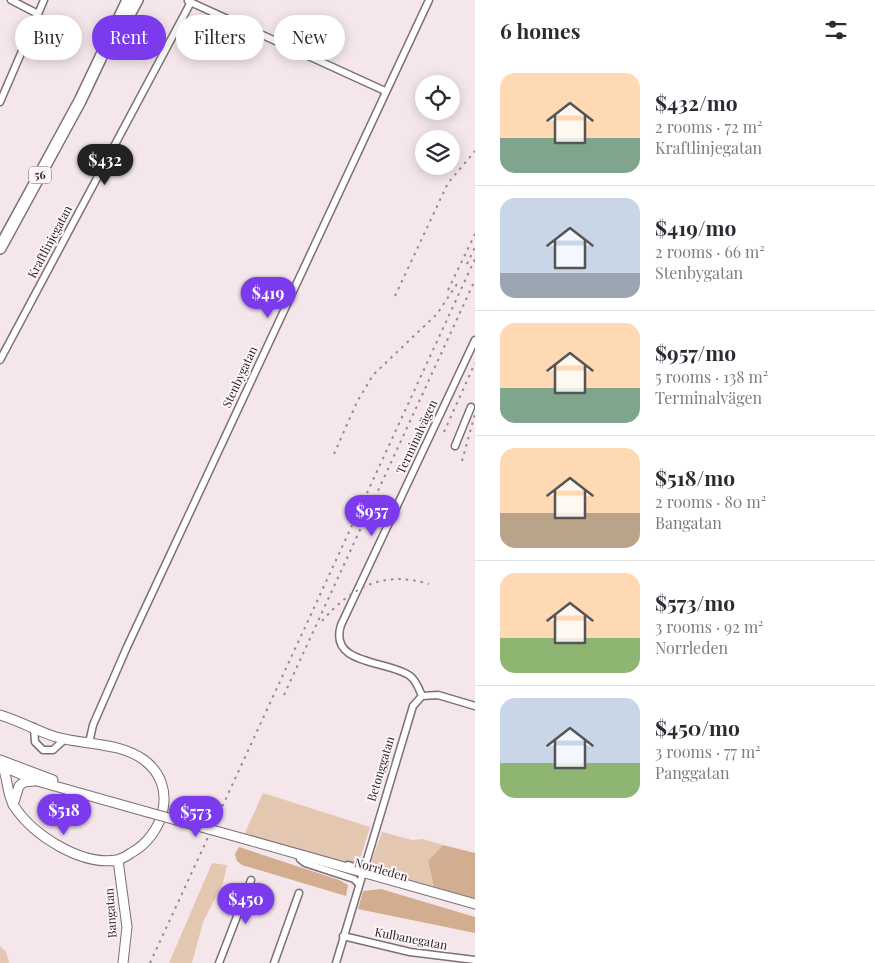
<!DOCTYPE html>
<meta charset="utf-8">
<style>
body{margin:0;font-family:"Playfair Display",serif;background:#f2f2f3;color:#2b2b33;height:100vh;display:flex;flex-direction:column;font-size:19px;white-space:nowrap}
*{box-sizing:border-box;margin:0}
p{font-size:16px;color:#7c7c81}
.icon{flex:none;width:28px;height:28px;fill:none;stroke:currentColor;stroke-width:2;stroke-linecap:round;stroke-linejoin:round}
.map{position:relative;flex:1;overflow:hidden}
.drawer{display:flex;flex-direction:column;background:#fff;width:400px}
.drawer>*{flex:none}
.banner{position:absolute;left:15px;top:15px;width:385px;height:45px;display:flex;gap:10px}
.buttons{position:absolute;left:415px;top:75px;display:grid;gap:10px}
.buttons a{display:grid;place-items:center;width:45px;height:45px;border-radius:50%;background:#fff;box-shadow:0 2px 12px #0003;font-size:25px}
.price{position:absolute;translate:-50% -42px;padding:0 11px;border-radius:18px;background:#7c3aed;color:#fff;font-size:16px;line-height:32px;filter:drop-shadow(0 1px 2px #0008)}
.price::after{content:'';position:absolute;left:50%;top:30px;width:15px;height:11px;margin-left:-8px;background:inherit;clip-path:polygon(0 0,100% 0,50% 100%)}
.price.current{background:#222;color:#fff}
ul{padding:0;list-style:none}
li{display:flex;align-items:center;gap:15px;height:125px;padding:0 25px}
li+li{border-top:1px solid #e1e1e2}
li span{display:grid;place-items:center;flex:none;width:140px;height:100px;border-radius:15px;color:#555}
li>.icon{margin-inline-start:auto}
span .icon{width:60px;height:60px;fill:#fffc;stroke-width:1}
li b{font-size:21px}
h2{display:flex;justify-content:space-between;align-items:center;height:60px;padding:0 25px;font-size:21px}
.tag{padding:0 18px;border-radius:22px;background:#fff;box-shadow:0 2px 12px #0003;font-size:18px;line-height:45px}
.tag.current{background:#7c3aed;color:#fff}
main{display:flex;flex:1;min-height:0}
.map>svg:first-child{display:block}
</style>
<main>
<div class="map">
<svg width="475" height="963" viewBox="0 0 475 963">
<rect width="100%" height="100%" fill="#f4e6ea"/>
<path fill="#e4c7b1" d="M263,793L370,827L361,856L355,862L345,863L244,835Z
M382,832L412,840L423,839L443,845L428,861L434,887L381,872L374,868L372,860Z
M212,863L227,865L223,883L203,922L192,963H169Z
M0,946L6,952L9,963H0Z"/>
<path fill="#d2ad8f" d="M443,845L475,853V900L434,887L428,861Z
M239,847L339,880L348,885L346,896L242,865L237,861L235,854Z
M381,889L475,917V933L358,909L363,891Z"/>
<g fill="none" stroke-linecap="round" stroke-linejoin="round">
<defs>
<path id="street" d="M11,0L38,14
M188,1L385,91
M0,102L44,0
M0,360L191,2
M455,446L471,407
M422,696C419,689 416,680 410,676C389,660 328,666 341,625L475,340
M422,696L438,695L475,706
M34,727L35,742L43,750H53L65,739
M89,743L93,725L127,647L429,0
M300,859L305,863L354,879L359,884
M348,865L353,867L363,862
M343,936L410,952L475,960
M219,963L251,880
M274,963L299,893
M336,963L413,706L422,696"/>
<path id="secondary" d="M0,715C20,721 37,731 56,737C84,745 120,742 144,760C179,786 164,835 131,853C127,856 121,859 117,860C81,866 33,835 14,806C7,795 8,780 3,767
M0,760L53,780
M2,766L37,781L147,812
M13,805L19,786L24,782L34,781
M252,841L475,904
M118,860L127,927L123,963"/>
<path id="highway" d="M111,48L137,0
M0,248L80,101L128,0"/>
</defs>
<use href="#street" stroke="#7c7074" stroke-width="9"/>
<use href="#secondary" stroke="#7c7074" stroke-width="11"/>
<use href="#highway" stroke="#7c7074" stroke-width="14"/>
<use href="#street" stroke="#fff" stroke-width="6"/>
<use href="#secondary" stroke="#fff" stroke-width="9"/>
<use href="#highway" stroke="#fff" stroke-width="11"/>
<path stroke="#958b8e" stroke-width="2" stroke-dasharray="2.5 5" stroke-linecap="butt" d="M467,264L475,247
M448,290L475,234
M395,296L448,183L475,151
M444,432L475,363
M334,454L357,402L373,375L437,314L457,284
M462,461L475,414
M322,621C352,587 383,570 429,584
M284,695L475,280
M150,963L475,259"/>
<defs>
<path id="secondary-bridge" d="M147,812L252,841"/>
</defs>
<use href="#secondary-bridge" stroke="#7c7074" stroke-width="11" stroke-linecap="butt"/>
<use href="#secondary-bridge" stroke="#fff" stroke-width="9"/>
</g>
<g text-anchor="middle" stroke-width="4" stroke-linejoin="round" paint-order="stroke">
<rect fill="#fef5f8" stroke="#696365" stroke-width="1" x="29" y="166.5" width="22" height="17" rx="4"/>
<g font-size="11" font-weight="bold" fill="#292426">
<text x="40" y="179">56</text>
</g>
<g font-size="12" fill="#292426" stroke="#fef5f8">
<text transform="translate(50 242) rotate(-62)" y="4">Kraftlinjegatan</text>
<text transform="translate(240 377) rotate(-65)" y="4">Stenbygatan</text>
<text transform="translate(417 437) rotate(-65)" y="4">Terminalvägen</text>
<text transform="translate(381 769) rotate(-73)" y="4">Betonggatan</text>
<text transform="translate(381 870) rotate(16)" y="4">Norrleden</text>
<text transform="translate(111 913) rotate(-94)" y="4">Bangatan</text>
<text transform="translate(411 939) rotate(11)" y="4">Kulbanegatan</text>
</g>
</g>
</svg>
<div class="buttons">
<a><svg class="icon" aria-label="locate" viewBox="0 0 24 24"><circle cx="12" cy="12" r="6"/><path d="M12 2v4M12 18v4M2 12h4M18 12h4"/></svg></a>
<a><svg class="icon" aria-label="layers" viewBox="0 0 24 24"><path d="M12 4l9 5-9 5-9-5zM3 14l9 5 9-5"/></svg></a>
</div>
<b class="price current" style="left:105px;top:186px">$432</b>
<b class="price" style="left:268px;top:319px">$419</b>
<b class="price" style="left:372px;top:537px">$957</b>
<b class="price" style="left:64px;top:836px">$518</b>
<b class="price" style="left:196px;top:838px">$573</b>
<b class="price" style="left:246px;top:925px">$450</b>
<div class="banner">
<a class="tag">Buy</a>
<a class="tag current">Rent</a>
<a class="tag">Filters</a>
<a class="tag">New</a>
</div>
</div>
<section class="drawer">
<h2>6 homes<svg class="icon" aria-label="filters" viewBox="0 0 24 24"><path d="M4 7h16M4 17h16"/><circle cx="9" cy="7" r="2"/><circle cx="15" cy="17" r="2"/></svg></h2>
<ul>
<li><span style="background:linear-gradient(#ffd9b3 65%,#7fa58c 0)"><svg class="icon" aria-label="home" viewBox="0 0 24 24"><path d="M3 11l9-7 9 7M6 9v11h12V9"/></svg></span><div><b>$432/mo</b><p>2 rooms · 72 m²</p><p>Kraftlinjegatan</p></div></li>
<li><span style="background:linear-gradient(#c9d6e8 75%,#9aa5b1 0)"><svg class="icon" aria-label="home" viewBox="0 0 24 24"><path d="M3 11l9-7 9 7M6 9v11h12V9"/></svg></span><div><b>$419/mo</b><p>2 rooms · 66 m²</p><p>Stenbygatan</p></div></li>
<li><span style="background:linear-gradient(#ffd9b3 65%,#7fa58c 0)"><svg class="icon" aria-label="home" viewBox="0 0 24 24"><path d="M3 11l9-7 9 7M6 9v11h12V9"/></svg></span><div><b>$957/mo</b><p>5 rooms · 138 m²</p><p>Terminalvägen</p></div></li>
<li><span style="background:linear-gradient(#ffd9b3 65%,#b9a48a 0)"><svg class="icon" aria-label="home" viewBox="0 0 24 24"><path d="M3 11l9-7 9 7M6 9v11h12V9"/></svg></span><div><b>$518/mo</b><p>2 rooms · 80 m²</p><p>Bangatan</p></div></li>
<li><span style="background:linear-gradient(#ffd9b3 65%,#8fb573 0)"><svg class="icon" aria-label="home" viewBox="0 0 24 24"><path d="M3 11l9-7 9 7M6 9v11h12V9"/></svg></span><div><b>$573/mo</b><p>3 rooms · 92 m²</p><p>Norrleden</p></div></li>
<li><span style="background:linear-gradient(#c9d6e8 65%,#8fb573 0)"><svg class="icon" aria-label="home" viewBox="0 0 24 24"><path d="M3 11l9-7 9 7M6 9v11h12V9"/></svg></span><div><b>$450/mo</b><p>3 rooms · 77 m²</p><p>Panggatan</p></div></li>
</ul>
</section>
</main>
